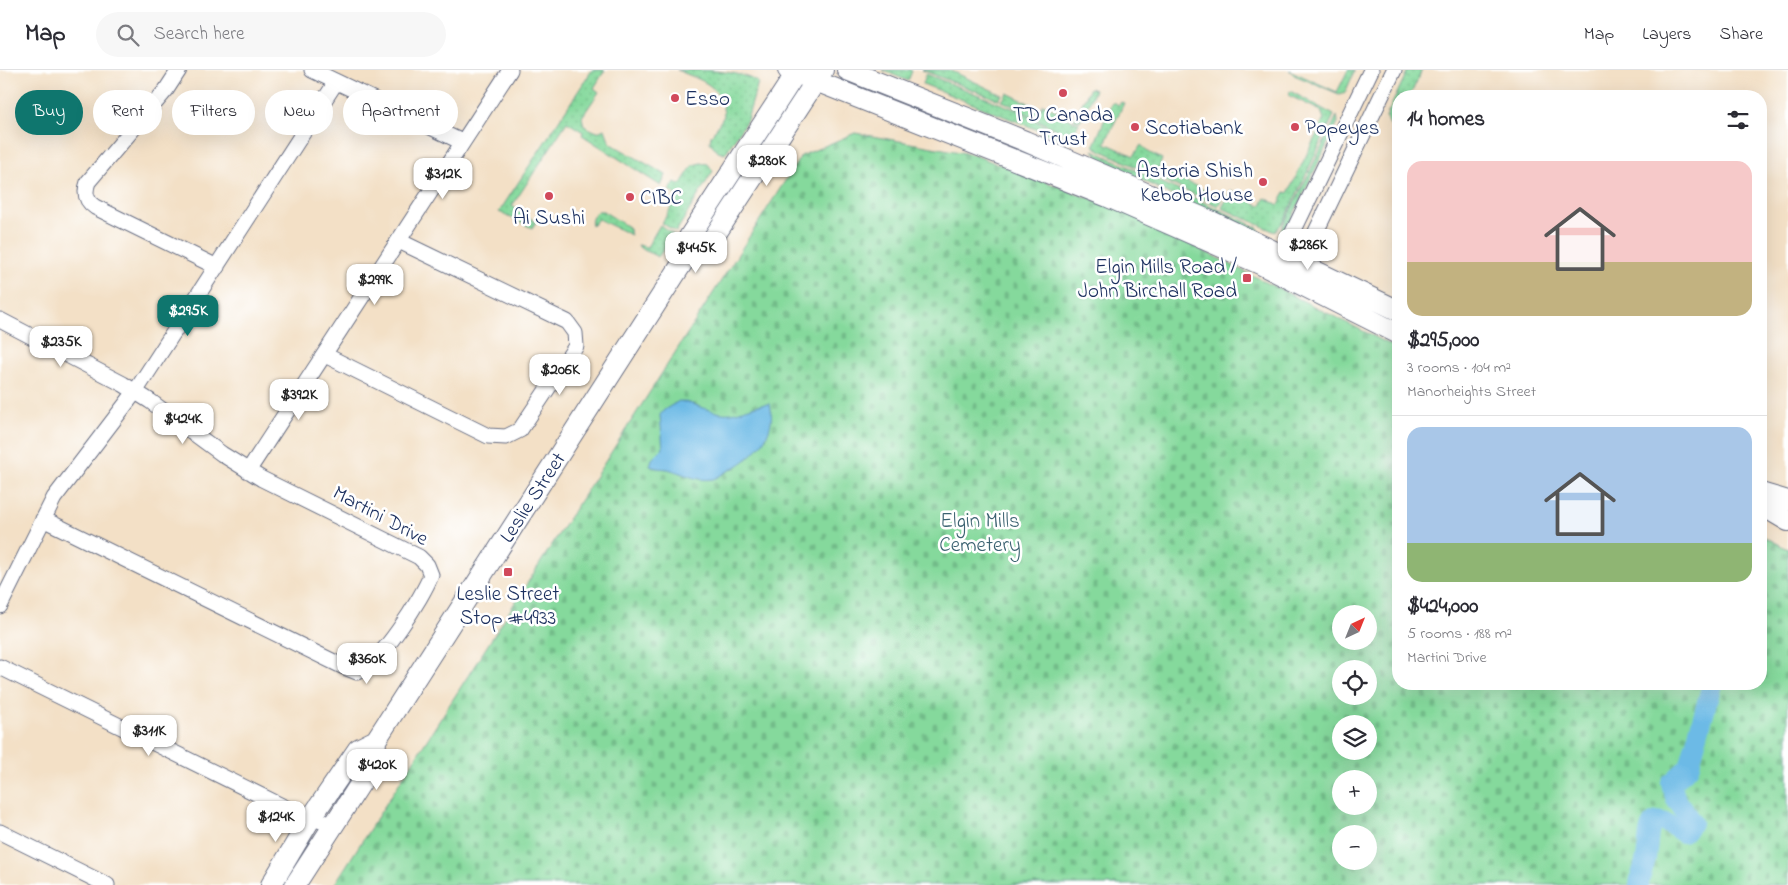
<!DOCTYPE html>
<meta charset="utf-8">
<style>
body{margin:0;font-family:"Indie Flower",sans-serif;background:#f7f7f7;color:#2b2b33;height:100vh;display:flex;flex-direction:column;font-size:19px;white-space:nowrap}
*{box-sizing:border-box;margin:0}
p{font-size:16px;color:#7c7c81}
.icon{flex:none;width:28px;height:28px;fill:none;stroke:currentColor;stroke-width:2;stroke-linecap:round;stroke-linejoin:round}
.map{position:relative;flex:1;overflow:hidden}
.drawer{position:absolute;left:1392px;top:20px;width:375px;height:600px;display:flex;flex-direction:column;background:#fff;border-radius:20px;box-shadow:0 5px 20px #0002}
.drawer>*{flex:none}
.top-card{position:absolute;left:15px;top:20px;width:475px;height:45px;display:flex;gap:10px}
.needle{width:32px;rotate:43deg}
.tools{position:absolute;left:1332px;top:535px;display:grid;gap:10px}
.tools a{display:grid;place-items:center;width:45px;height:45px;border-radius:50%;background:#fff;box-shadow:0 5px 20px #0002;font-size:25px}
.price{position:absolute;translate:-50% -42px;padding:0 11px;border-radius:10px;background:#fff;color:#222;font-size:16px;line-height:32px;filter:drop-shadow(0 1px 2px #0008)}
.price::after{content:'';position:absolute;left:50%;top:30px;width:15px;height:11px;margin-left:-8px;background:inherit;clip-path:polygon(0 0,100% 0,50% 100%)}
.price.on{background:#0f766e;color:#fff}
ul{padding:0;list-style:none}
li{display:grid;align-content:center;gap:10px;height:265px;padding:0 15px}
li+li{border-top:1px solid #e1e1e2}
li span{display:grid;place-items:center;height:155px;border-radius:15px;color:#555}
li>.icon{margin-inline-start:auto}
span .icon{width:90px;height:90px;fill:#fffc;stroke-width:1}
li b{font-size:21px}
h2{display:flex;justify-content:space-between;align-items:center;height:60px;padding:0 15px;font-size:21px}
.tag{padding:0 18px;border-radius:22px;background:#fff;box-shadow:0 5px 20px #0002;font-size:18px;line-height:45px}
.tag.on{background:#0f766e;color:#fff}
header{display:flex;align-items:center;gap:30px;box-sizing:border-box;height:70px;padding:0 25px;background:#fff;border-bottom:1px solid #e1e1e2}
header strong{font-size:24px}
nav{display:flex;gap:28px;margin-inline-start:auto;font-size:18px}
.search{width:350px;height:45px;background:#f7f7f7;display:flex;align-items:center;gap:12px;box-sizing:border-box;padding:0 18px;border-radius:28px;color:#7c7c81;font-size:19px}
.map>svg:first-child{display:block}
</style>
<header>
<strong>Map</strong>
<div class="search"><svg class="icon" aria-label="search" viewBox="0 0 24 24"><circle cx="10" cy="10" r="6"/><path d="M15 15l6 6"/></svg>Search here</div>
<nav><a>Map</a><a>Layers</a><a>Share</a></nav>
</header>
<div class="map">
<svg width="1788" height="815" viewBox="0 0 1788 815">
<defs>
<pattern id="grass-dots" width="8" height="8" patternUnits="userSpaceOnUse" patternTransform="scale(1.25)"><rect width="8" height="8" fill="#85d99c"/><path d="M2 2h.1M6 6h.1" fill="none" stroke="#72bb89" stroke-width="1.8" stroke-linecap="round"/></pattern>
<pattern id="cemetery-stones" width="16" height="16" patternUnits="userSpaceOnUse" patternTransform="scale(1.25)"><rect width="16" height="16" fill="#85d99c"/><path d="M2 7V4a2 2 0 0 1 4 0v3zM10 15v-3a2 2 0 0 1 4 0v3z" fill="#72bb89"/></pattern>
</defs>
<rect width="100%" height="100%" fill="#fff"/>
<filter id="ink" filterUnits="userSpaceOnUse"><feTurbulence type="fractalNoise" baseFrequency=".02" numOctaves="2"/><feDisplacementMap in="SourceGraphic" scale="10" xChannelSelector="R" yChannelSelector="G"/><feConvolveMatrix kernelMatrix="1 2 1 2 8 2 1 2 1" color-interpolation-filters="sRGB"/></filter>
<filter id="wash" filterUnits="userSpaceOnUse"><feTurbulence type="fractalNoise" baseFrequency=".0096" numOctaves="4" result="noise"/><feDisplacementMap in="SourceGraphic" scale="20" xChannelSelector="R" yChannelSelector="G"/><feGaussianBlur stdDeviation="1.12" result="paint"/><feColorMatrix in="noise" values="0 0 0 0 0 0 0 0 0 0 0 0 0 0 0 0 0 1.4 0 .05"/><feComposite in="paint" operator="in"/></filter>
<g filter="url(#wash)">
<rect width="100%" height="100%" fill="#f3e0c6"/>
<path fill="url(#grass-dots)" stroke="#50847d" d="M592,0H605L594,18L599,22L582,47L584,56L597,62L605,59L610,73L666,105L661,116L582,65L583,62L567,52L512,136L536,152L532,158L499,142Z
M677,0C701,0 740,0 758,12L747,50L725,84L718,82L710,72L711,66L724,46C722,14 702,11 677,0Z
M882,0H910L912,1L908,11Z
M922,0H950L1002,25L999,30Z
M1289,0L1337,22L1348,0H1355L1345,23L1339,24L1294,5Z
M1408,0H1422L1410,26H1399V61L1390,55L1386,47Z
M926,4L1019,41L1066,68H1058L923,14Z
M1090,18L1095,20L1080,51L1074,49Z
M1290,21L1334,45L1284,151L1275,162L1222,138L1231,120L1260,136L1265,128L1279,135L1285,122L1288,123L1324,49L1321,41L1288,25Z
M1007,23L1041,39L1043,34L1063,44L1062,46L1079,53C1076,58 1075,63 1069,64C1062,65 1015,36 1002,31Z
M1112,32L1119,35L1121,32L1124,33L1105,73L1134,86L1141,75L1150,83L1162,89L1159,98L1222,129L1218,136L1096,78L1094,75Z
M1337,46L1338,52L1286,160L1278,166Z
M1093,80L1258,158L1264,170L1221,151L1098,87Z
M701,93L708,94L713,101L676,162L662,153L678,126L670,120L675,112L680,115L693,95Z
M603,141L628,157L631,165L598,149L592,156C590,150 593,145 598,141Z
M660,155L674,165L658,187L640,178L638,175L647,177Z"/>
<path fill="url(#cemetery-stones)" stroke="#50847d" fill-rule="evenodd" d="M855,63L971,84L1124,141L1399,279V614H1761V465L1788,479V815H334L801,86ZM1341,544H1369V571H1341ZM1341,599H1369V626H1341ZM1341,654H1369V681H1341ZM1341,709H1369V736H1341ZM1341,764H1369V791H1341Z"/>
<path fill="#6cbae6" stroke="#4474a2" d="M679,331C697,333 715,346 732,343C746,340 756,334 770,334C778,366 752,389 726,402C722,404 717,408 713,409C697,412 683,403 668,399C661,398 657,399 650,396L652,389L663,378L660,345L664,340Z"/>
<g fill="none" stroke-linecap="round" stroke-linejoin="round">
<path stroke="#6cbae6" stroke-width="20" d="M1639,815C1640,806 1644,797 1646,788C1651,760 1644,736 1683,763L1692,753L1675,727L1671,713L1689,697L1712,614"/>
</g>
</g>
<g filter="url(#ink)">
<g fill="none" stroke-linecap="round" stroke-linejoin="round">
<defs>
<path id="minor" d="M179,0L166,20L88,112C84,123 86,131 95,137L217,197
M312,0L462,72
M1303,179L1293,162L1371,0
M1291,199L1303,179L1312,170L1394,0
M0,250L123,314L150,331L222,384L262,409L419,487L427,495L431,505C424,525 377,599 357,602L342,596L43,449
M325,285L488,366L506,367L520,360L576,276L575,263L567,252L399,171
M248,401L510,0
M0,536L54,428L135,322L336,12
M0,597L294,742L333,755
M0,762L107,815"/>
<path id="major" d="M788,0L1108,127L1260,194L1399,264
M847,0L1025,71L1213,152L1399,241
M689,183L708,176L823,0
M1761,423L1788,431
M1761,435L1788,451
M271,815L311,748L358,679L376,670L674,206L689,183V167L798,0
M295,815L375,691L376,670"/>
</defs>
<use href="#minor" stroke="#676d82" stroke-width="17"/>
<use href="#major" stroke="#676d82" stroke-width="22"/>
<use href="#minor" stroke="#fff" stroke-width="15"/>
<use href="#major" stroke="#fff" stroke-width="20"/>
</g>
</g>
<g fill="#d1495b" stroke="#fff" stroke-width="2">
<circle cx="1063" cy="23" r="5"/>
<circle cx="675" cy="28" r="5"/>
<circle cx="1135" cy="57" r="5"/>
<circle cx="1295" cy="57" r="5"/>
<circle cx="1263" cy="112" r="5"/>
<circle cx="549" cy="126" r="5"/>
<circle cx="630" cy="127" r="5"/>
<rect x="1242" y="203" width="10" height="10" rx="2.5"/>
<rect x="503" y="497" width="10" height="10" rx="2.5"/>
</g>
<g text-anchor="middle" stroke-width="5" stroke-linejoin="round" paint-order="stroke">
<g font-size="21" fill="#1b2f5e" stroke="#fff" text-anchor="start">
<text x="685" y="35">Esso</text>
<text x="1063" y="51" text-anchor="middle">TD Canada<tspan x="1063" dy="24">Trust</tspan></text>
<text x="1145" y="64">Scotiabank</text>
<text x="1305" y="64">Popeyes</text>
<text x="1253" y="107" text-anchor="end">Astoria Shish<tspan x="1253" dy="24">Kebob House</tspan></text>
<text x="640" y="134">CIBC</text>
<text x="549" y="154" text-anchor="middle">Ai Sushi</text>
<text x="1237" y="203" text-anchor="end">Elgin Mills Road /<tspan x="1237" dy="24">John Birchall Road</tspan></text>
<text x="508" y="530" text-anchor="middle">Leslie Street<tspan x="508" dy="24">Stop #4933</tspan></text>
</g>
<g font-size="21" fill="#1b2f5e" stroke="#fff">
<text transform="translate(532 427) rotate(-57)" y="7">Leslie Street</text>
<text transform="translate(381 445) rotate(28)" y="7">Martini Drive</text>
</g>
<g font-size="21" fill="#3b6271" stroke="#fff">
<text x="980" y="457">Elgin Mills<tspan x="980" dy="24">Cemetery</tspan></text>
</g>
</g>
</svg>
<div class="tools">
<a><svg class="needle" viewBox="-14 -14 28 28"><path d="M0-13l5 13h-10z" fill="#e53935"/><path d="M0 13l5-13h-10z" fill="#7c7c81"/></svg></a>
<a><svg class="icon" aria-label="locate" viewBox="0 0 24 24"><circle cx="12" cy="12" r="6"/><path d="M12 2v4M12 18v4M2 12h4M18 12h4"/></svg></a>
<a><svg class="icon" aria-label="layers" viewBox="0 0 24 24"><path d="M12 4l9 5-9 5-9-5zM3 14l9 5 9-5"/></svg></a>
<a>+</a>
<a>−</a>
</div>
<b class="price" style="left:767px;top:117px">$280K</b>
<b class="price" style="left:443px;top:130px">$312K</b>
<b class="price" style="left:1308px;top:201px">$286K</b>
<b class="price" style="left:696px;top:204px">$445K</b>
<b class="price" style="left:375px;top:236px">$299K</b>
<b class="price on" style="left:188px;top:267px">$295K</b>
<b class="price" style="left:61px;top:298px">$235K</b>
<b class="price" style="left:560px;top:326px">$206K</b>
<b class="price" style="left:299px;top:351px">$392K</b>
<b class="price" style="left:183px;top:375px">$424K</b>
<b class="price" style="left:367px;top:615px">$360K</b>
<b class="price" style="left:149px;top:687px">$311K</b>
<b class="price" style="left:377px;top:721px">$420K</b>
<b class="price" style="left:276px;top:773px">$124K</b>
<div class="top-card">
<a class="tag on">Buy</a>
<a class="tag">Rent</a>
<a class="tag">Filters</a>
<a class="tag">New</a>
<a class="tag">Apartment</a>
</div>
<section class="drawer">
<h2>14 homes<svg class="icon" aria-label="filters" viewBox="0 0 24 24"><path d="M4 7h16M4 17h16"/><circle cx="9" cy="7" r="2"/><circle cx="15" cy="17" r="2"/></svg></h2>
<ul>
<li><span style="background:linear-gradient(#f6c9c9 65%,#c2b280 0)"><svg class="icon" aria-label="home" viewBox="0 0 24 24"><path d="M3 11l9-7 9 7M6 9v11h12V9"/></svg></span><div><b>$295,000</b><p>3 rooms · 104 m²</p><p>Manorheights Street</p></div></li>
<li><span style="background:linear-gradient(#a9c7e8 75%,#8fb573 0)"><svg class="icon" aria-label="home" viewBox="0 0 24 24"><path d="M3 11l9-7 9 7M6 9v11h12V9"/></svg></span><div><b>$424,000</b><p>5 rooms · 188 m²</p><p>Martini Drive</p></div></li>
</ul>
</section>
</div>
